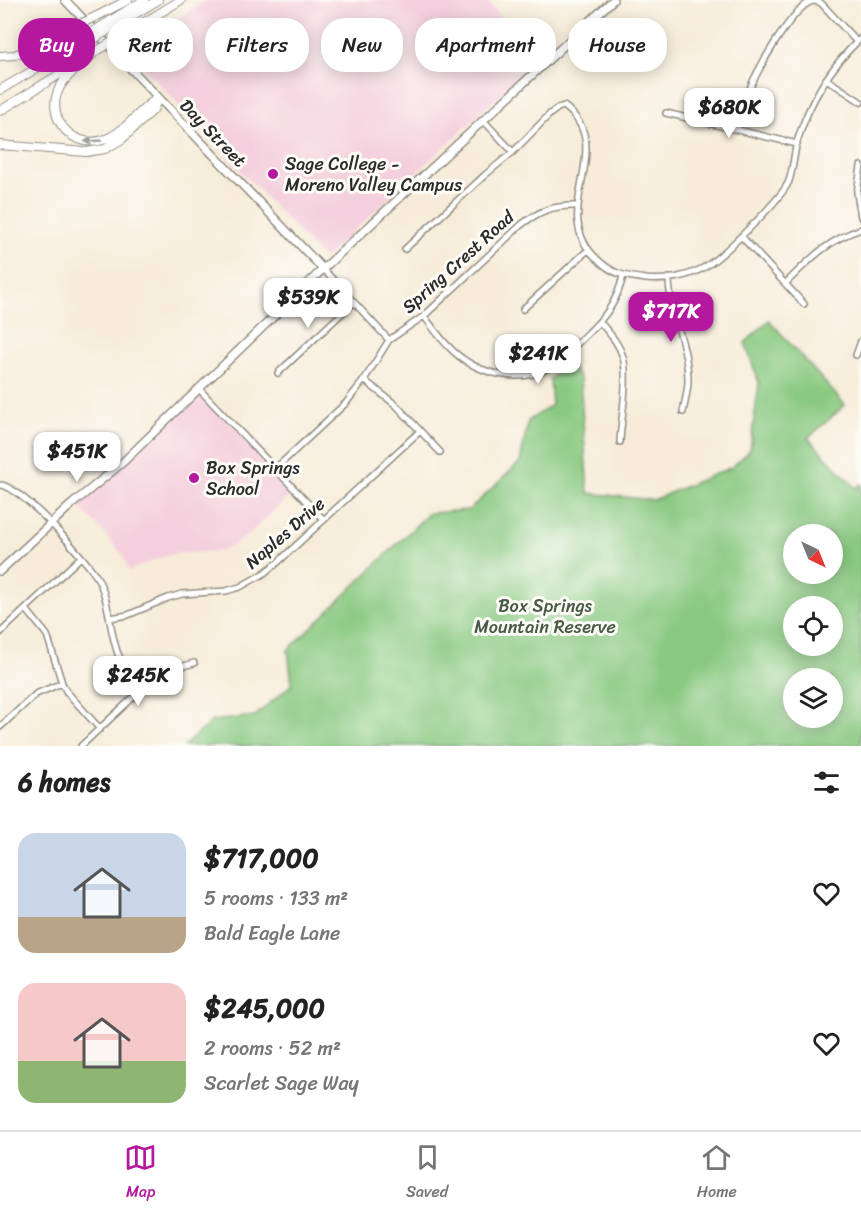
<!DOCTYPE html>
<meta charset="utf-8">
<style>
body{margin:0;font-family:Sriracha,sans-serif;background:#f2f2f2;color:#222;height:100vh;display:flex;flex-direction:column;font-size:22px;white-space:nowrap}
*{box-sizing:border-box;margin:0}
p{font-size:20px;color:#767676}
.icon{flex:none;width:33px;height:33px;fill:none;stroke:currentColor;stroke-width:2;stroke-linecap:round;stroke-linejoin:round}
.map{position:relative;height:746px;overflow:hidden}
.panel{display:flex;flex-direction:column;background:#fff;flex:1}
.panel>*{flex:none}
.hud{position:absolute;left:18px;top:18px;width:825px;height:54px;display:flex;gap:12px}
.needle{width:39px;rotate:137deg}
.controls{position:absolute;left:783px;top:524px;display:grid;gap:12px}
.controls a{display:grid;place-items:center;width:60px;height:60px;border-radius:50%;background:#fff;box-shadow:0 3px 15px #0003;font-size:30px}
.price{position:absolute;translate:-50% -51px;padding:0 14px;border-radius:12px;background:#fff;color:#222;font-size:20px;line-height:39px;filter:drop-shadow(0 2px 3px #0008)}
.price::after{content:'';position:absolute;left:50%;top:36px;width:18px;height:14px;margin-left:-9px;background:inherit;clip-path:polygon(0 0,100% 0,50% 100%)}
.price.selected{background:#b5179e;color:#fff}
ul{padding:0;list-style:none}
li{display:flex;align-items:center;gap:18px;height:150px;padding:0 18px}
li span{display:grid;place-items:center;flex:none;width:168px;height:120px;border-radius:18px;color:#555}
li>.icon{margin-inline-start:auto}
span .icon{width:72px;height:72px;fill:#fffc;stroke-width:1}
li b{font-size:26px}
h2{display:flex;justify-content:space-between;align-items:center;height:72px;padding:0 18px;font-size:26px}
.chip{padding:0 21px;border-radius:24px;background:#fff;box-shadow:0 3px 15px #0003;font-size:21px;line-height:54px}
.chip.selected{background:#b5179e;color:#fff}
.dock{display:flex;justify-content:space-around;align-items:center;height:84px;border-top:2px solid #e0e0e0;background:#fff;font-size:16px;color:#767676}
.dock a{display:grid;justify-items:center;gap:3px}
.dock .selected{color:#b5179e}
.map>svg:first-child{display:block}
</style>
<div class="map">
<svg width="861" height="746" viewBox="0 0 861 746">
<rect width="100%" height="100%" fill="#fdfcf7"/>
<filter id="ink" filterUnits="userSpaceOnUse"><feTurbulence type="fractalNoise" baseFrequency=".0167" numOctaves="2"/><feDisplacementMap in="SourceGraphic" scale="12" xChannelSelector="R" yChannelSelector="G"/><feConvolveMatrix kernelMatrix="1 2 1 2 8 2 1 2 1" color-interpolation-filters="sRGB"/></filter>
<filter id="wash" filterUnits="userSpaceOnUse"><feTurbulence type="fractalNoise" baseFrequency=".008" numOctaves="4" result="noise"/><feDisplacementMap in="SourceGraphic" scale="24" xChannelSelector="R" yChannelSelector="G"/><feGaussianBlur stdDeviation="1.35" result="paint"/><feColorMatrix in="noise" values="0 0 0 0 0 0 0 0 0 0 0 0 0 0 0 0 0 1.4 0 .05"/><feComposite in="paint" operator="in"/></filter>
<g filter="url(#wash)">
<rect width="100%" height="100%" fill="#f7ecd9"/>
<path fill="#f4cfdd" d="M207,0H485L541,57L324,259L127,50Z
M200,391L295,491L248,535L234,545L221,551L174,554L157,559L129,571L123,555L76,502Z"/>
<path fill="#89c981" stroke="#5a7a56" stroke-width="1.5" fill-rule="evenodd" d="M769,320L845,405L808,438L856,488L861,484V746H184L212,721L255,716L292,684L288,650L429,513L469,510L520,462L528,421L552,405L550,379L569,363L580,378L588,493L653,500L732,467L750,450L759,383L745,343ZM794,534H832V573H794ZM794,606H832V645H794ZM794,678H832V717H794Z"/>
</g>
<g filter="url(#ink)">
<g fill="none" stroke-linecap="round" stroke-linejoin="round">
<defs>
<path id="minor" d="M826,79L861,102
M666,113L797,144
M483,120L513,152
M737,129C741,117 744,105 748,93C757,70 788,16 808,3C813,0 817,1 821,3L857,42
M861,166L857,193L861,217
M741,236L804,304
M405,249L485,175L513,152L550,114L558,108L564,106C620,149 545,210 597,259C614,275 624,276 646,279C664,281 687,277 703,268C720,259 782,199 789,181C793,169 794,154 797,142C809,102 831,66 861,38
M323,269L389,340
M669,278C669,313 688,344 688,380C688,391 685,401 683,412
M786,283C810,259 828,240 861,229
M523,309L588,250
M424,316C433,328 442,341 453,351C478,374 520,385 550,367C562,360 571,349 581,340C603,319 616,306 623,276
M600,322C609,333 619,343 623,357C629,378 621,419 620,442
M856,355L861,341
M278,373L353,303
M364,380L396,405L440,452
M199,389L324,520
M275,469L346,403L364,380L389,340L424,316L521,225C539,211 553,205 577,206
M0,485C19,484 88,561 98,579C110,602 109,630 118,654C123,667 134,677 143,687
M26,609L47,635L62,683L66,691L100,729
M110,618L128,615L168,598L182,594L226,591L240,587L263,574L276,564L420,431
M0,633L81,557
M0,727L36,694L62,683
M81,746L154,678L166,671L194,663"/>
<path id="major" d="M65,0L323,269
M0,571L71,505L122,463L323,269L613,0"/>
<path id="highway" d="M103,13L128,0
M110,21L144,0
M115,26L158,0
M122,36L181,0
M93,54C82,65 64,76 58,91C46,120 74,149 103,140C124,134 139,109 158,98
M0,56L15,55L72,28
M0,90L76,45L81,39
M0,111L81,61
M0,145L86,152L105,149L122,139L153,110L158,98"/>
</defs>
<use href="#minor" stroke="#918c82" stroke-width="8"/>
<use href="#major" stroke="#918c82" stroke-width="10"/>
<use href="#highway" stroke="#918c82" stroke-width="10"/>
<use href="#minor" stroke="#fff" stroke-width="5"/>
<use href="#major" stroke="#fff" stroke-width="7"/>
<use href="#highway" stroke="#fff" stroke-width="8"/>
<defs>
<path id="highway-bridge" d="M72,28L103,13
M81,39L110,21
M86,44L115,26
M97,51L122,36"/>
</defs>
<use href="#highway-bridge" stroke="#918c82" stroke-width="10" stroke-linecap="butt"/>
<use href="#highway-bridge" stroke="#fff" stroke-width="8"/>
</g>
<defs><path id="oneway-solid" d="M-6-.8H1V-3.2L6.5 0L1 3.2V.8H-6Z" transform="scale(1.5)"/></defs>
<use fill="#a0a0a0" href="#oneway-solid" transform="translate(93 141) rotate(177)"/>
</g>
<g fill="#b5179e" stroke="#fdfcf7" stroke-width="2">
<circle cx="273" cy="174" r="6"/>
<circle cx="194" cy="478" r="6"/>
</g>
<g text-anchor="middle" stroke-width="6" stroke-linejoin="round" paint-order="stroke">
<g font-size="18" fill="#2b2b2b" stroke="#fdfcf7">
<text transform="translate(213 133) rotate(46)" y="6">Day Street</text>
<text transform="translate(458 262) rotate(-42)" y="6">Spring Crest Road</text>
<text transform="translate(285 533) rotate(-41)" y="6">Naples Drive</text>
</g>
<g font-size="18" fill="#2b2b2b" stroke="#fdfcf7" text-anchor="start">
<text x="285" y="170">Sage College -<tspan x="285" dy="21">Moreno Valley Campus</tspan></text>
<text x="206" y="474">Box Springs<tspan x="206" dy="21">School</tspan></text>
</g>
<g font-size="18" fill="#475a45" stroke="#fdfcf7">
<text x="545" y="612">Box Springs<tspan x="545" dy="21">Mountain Reserve</tspan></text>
</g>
</g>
</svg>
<div class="controls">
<a><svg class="needle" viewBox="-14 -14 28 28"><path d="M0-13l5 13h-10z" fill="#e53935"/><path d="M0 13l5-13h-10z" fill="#767676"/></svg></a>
<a><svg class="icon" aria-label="locate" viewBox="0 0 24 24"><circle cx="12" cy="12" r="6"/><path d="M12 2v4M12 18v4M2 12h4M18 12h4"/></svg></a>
<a><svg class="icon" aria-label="layers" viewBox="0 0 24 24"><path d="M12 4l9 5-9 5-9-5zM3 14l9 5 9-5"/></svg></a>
</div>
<b class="price" style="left:729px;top:139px">$680K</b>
<b class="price" style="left:308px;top:329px">$539K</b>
<b class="price selected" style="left:671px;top:343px">$717K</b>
<b class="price" style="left:538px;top:385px">$241K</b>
<b class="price" style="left:77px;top:483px">$451K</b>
<b class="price" style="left:138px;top:707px">$245K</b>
<div class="hud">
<a class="chip selected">Buy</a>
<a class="chip">Rent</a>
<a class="chip">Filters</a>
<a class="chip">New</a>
<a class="chip">Apartment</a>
<a class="chip">House</a>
</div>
</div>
<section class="panel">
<h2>6 homes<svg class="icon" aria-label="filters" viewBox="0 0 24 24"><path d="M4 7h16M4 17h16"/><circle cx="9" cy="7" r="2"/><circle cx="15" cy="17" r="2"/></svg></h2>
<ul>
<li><span style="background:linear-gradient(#c9d6e8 70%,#b9a48a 0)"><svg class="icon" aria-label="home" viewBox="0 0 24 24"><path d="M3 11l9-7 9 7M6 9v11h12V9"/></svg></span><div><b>$717,000</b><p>5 rooms · 133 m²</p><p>Bald Eagle Lane</p></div><svg class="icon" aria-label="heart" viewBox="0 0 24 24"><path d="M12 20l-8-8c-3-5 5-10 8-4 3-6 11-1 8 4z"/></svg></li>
<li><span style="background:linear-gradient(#f6c9c9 65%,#8fb573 0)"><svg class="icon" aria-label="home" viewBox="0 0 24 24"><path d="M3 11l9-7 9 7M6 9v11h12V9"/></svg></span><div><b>$245,000</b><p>2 rooms · 52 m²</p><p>Scarlet Sage Way</p></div><svg class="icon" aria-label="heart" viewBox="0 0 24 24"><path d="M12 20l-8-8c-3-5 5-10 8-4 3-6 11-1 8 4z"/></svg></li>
</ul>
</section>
<nav class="dock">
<a class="selected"><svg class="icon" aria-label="map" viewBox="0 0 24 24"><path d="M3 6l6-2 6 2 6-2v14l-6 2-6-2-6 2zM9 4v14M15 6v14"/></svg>Map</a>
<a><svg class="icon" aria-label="saved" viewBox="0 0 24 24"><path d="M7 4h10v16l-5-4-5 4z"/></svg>Saved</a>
<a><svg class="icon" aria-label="home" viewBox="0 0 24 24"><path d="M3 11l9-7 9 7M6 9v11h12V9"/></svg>Home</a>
</nav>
